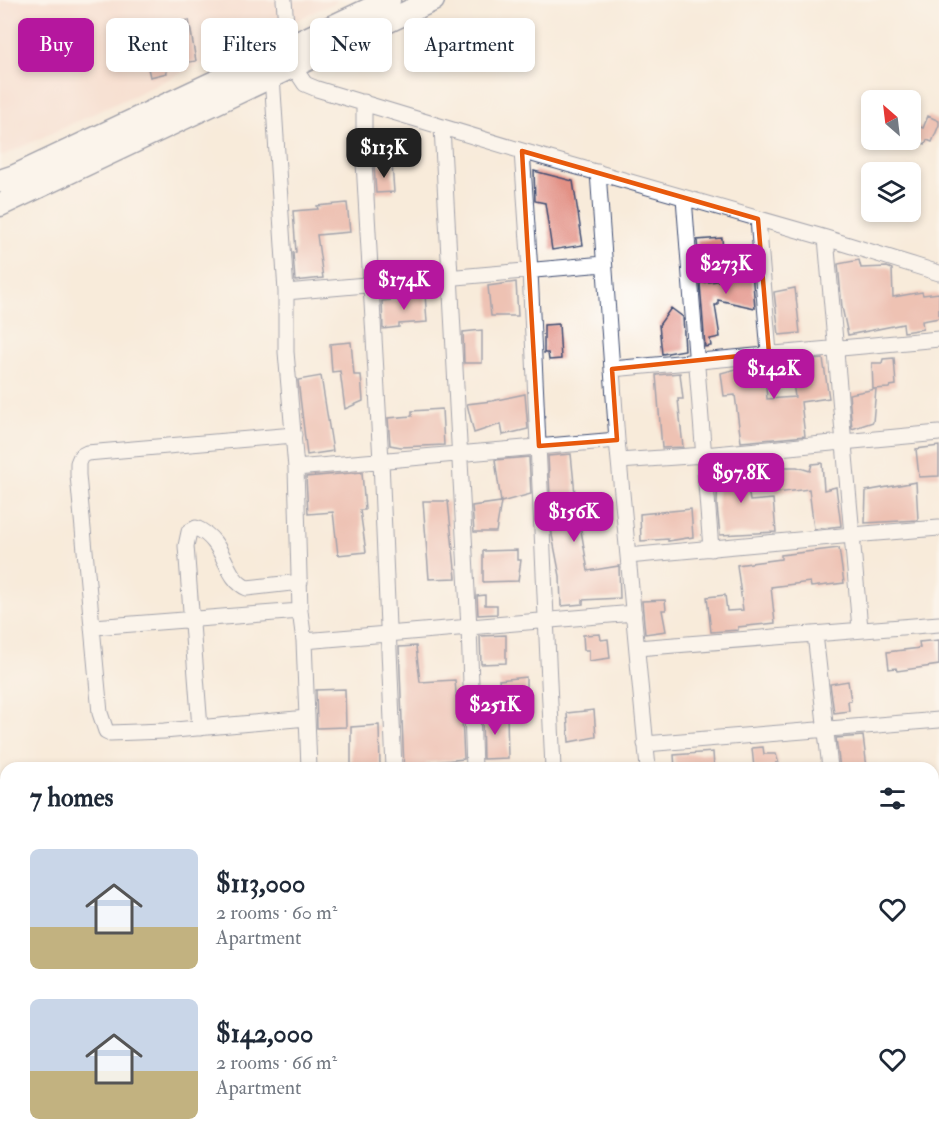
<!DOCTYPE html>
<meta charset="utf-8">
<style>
body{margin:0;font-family:"IM FELL Double Pica",serif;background:#f6f6f7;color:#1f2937;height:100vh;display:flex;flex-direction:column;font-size:22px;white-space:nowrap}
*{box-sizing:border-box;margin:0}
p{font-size:20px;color:#747a83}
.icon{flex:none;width:33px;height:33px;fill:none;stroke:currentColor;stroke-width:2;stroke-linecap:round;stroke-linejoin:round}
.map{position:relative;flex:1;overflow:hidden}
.details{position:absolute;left:0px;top:762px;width:939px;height:384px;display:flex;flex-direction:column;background:#fff;border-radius:18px 18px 0 0;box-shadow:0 3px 9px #0003}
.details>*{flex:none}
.banner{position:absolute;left:18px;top:18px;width:600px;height:54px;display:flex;gap:12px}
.needle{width:39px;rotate:332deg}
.controls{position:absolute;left:861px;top:90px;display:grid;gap:12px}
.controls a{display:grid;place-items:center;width:60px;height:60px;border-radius:9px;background:#fff;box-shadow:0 3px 9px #0003;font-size:30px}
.price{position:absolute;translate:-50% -51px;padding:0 14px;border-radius:12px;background:#b5179e;color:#fff;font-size:20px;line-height:39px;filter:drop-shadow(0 2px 3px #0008)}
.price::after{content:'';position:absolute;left:50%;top:36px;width:18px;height:14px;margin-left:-9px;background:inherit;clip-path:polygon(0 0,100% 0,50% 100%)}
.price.active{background:#222;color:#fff}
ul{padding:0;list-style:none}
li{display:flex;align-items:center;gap:18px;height:150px;padding:0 30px}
li span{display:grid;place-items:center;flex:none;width:168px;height:120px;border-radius:9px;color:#555}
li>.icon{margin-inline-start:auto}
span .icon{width:72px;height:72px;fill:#fffc;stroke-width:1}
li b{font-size:26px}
h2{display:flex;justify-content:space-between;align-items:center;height:72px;padding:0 30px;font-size:26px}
.tag{padding:0 21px;border-radius:9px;background:#fff;box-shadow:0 3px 9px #0003;font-size:21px;line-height:54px}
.tag.active{background:#b5179e;color:#fff}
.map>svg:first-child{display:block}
</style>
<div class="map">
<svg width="939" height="1146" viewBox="0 0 939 1146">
<rect width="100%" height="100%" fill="#fff"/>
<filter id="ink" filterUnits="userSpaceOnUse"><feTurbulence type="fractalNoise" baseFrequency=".0167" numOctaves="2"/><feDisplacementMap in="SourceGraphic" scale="12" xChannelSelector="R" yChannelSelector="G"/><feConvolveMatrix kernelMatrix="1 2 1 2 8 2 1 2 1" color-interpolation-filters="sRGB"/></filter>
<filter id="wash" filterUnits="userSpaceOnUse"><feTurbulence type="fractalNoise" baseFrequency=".008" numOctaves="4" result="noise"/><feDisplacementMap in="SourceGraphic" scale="24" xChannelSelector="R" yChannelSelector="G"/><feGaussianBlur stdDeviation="1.35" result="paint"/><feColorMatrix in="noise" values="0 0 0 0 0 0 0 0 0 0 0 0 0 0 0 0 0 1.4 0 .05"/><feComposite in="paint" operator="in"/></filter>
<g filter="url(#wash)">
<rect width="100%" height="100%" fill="#f8ebda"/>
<path fill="#f6d1c5" d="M0,0H336V2L0,157Z"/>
<g id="blocks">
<path fill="#e29084" d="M189,20L196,61L165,66L167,73L150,77L141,37L165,31L164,24Z
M928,116L939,121V125L932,142L927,140L925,144L910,138V123L923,128Z
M392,164L394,192L376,193L374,166Z
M534,171L573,181L583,245L552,250L545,203L535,201Z
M347,203L350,232L317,235L323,278L295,281L293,253L296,252L293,211L318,209L317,206Z
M722,238L724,265L699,266L697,240Z
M751,259L755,308L718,300V305H715L720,337L710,339L711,346L705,347L700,283L726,280L725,262Z
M859,260L861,268L887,267L892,269L893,297L922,292L923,295L939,293V318L922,321L923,329L904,332L903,324L848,335L842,307L838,264Z
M516,282L518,316H491L488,286Z
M795,288L800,333L779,335L774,292Z
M425,294L427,322L399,324V327L383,329L382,301L404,299L403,295Z
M671,308L683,317L685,350L662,354L659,325Z
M559,324L561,359L549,360L548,353H544V325Z
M482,330V363H464L463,332Z
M351,342L354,375H361L363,401L345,409L340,371L332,372L330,344Z
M894,358L896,385L890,386L889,388L873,389L872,363H882L883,359Z
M823,359L829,398L801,402L805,436L741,442L735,395L724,396L721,373L747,366L764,365L767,399L795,397L790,362Z
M680,373L683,399H678L683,447L662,448L656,375Z
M321,376L333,451L307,455L298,380Z
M876,389L873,422L852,429L849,394Z
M525,394L528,429L503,435L501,424L474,433L467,404L492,401Z
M442,409L444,445L401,447L390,445L388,418L412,416V411Z
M939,446V476L919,477L916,449Z
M571,454L575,494H570L573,533L581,530L588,571L619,566L620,598L583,600V604L561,606L560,576L552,535L548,456Z
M529,457L531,494L501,502L495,460Z
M744,461L750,501L773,499L776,532L720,535L717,506L718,463Z
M822,463L824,490L836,487L841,526L814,529L809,489L776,493L774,477L758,479L774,469L773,467H797L810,471L812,464Z
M362,472L365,510H360L366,552L338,555L333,512L308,514L306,477Z
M916,482L918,520L865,523L866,491Z
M423,501H448L456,578L429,579Z
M501,502L496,532H474L472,506Z
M691,509L693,537L668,541V539L641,541L640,514Z
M839,548L844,583L811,587L810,582L771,587L775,623L738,627V630L711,632L707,597L725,595L727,611L743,610L737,565L781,559V555Z
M517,550V560H521L518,581L483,582V551Z
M485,595V605H497V614L478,615L477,596Z
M665,600L666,610H662L666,631L645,634L642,601Z
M600,634L601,640L608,639L610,658L589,661V650H584L583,635Z
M506,635V663L481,664L480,636Z
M939,640V665L897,671L896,668L889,669L887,652L920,648L919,642Z
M416,646L420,682L455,680L458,718H462L464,759L426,763L427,768H404L399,647Z
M526,677V694L515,696L517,709L504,711L499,680Z
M848,681L851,701H848L849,711L834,713L830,684Z
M345,689L346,727L317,728L316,690Z
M594,710L596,737L569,742L567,713Z
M507,714L508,758L483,759L482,715Z
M379,725L380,766L351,768V727Z
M863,736L867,768H840L836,738Z
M763,747L764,754H776L779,764L776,763L777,767L754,768L752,748Z
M713,752L714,768H675L674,755Z"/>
</g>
</g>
<g filter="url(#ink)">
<use href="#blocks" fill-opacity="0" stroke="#3c4b71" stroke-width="1.5"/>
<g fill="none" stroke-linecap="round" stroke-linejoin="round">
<defs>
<path id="minor" d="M284,0L288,48
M293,66L305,84L317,89L522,151L826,238L939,273
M272,76L286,292V352L296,468L300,611L304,641L309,768
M364,102V162L381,461L394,768
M442,127L469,628L474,768
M522,151L530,271L553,768
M598,172L617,440
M684,198L711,549
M758,219L769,353
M826,238L852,535L939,528
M286,292L604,264
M612,369L939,339
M294,435L87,453L81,456L78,463V475L100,713L106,731L110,733L164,731L307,718
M619,461L704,455L939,433
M296,468L617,440L648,768
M628,556L852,535L860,629
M94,627L300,611
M815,634L830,768
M304,641L634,613
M637,648L939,624
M200,728L186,546L189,532L196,528C227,541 223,578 247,588L300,582
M645,744L939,720
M933,815L939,814
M0,840L6,841
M933,884L939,881
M771,1140L772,1146
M344,1146L359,1140
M455,1146V1140
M663,1146L678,1140"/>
<path id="highway" d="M0,181L15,176L389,0
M0,205L433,0"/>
</defs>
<use href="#minor" stroke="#3c4b71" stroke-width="17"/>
<use href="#highway" stroke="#3c4b71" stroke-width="25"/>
<use href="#minor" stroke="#fff" stroke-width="15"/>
<use href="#highway" stroke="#fff" stroke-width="22"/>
</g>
</g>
<path d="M0 0H939V1146H0ZM522,151L758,219L769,353L612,369L617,440L539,446Z" fill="#f8ebda" fill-opacity=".55" fill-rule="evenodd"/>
<path fill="none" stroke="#e8590c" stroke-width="4.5" stroke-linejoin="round" d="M522,151L758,219L769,353L612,369L617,440L539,446Z"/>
</svg>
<div class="controls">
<a><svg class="needle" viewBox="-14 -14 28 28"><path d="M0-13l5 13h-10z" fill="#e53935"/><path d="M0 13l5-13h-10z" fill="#747a83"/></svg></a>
<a><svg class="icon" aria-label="layers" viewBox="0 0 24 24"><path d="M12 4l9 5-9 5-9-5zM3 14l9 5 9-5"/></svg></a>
</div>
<b class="price active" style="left:384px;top:179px">$113K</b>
<b class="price" style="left:726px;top:295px">$273K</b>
<b class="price" style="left:404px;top:311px">$174K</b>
<b class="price" style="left:774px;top:400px">$142K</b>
<b class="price" style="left:741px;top:504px">$97.8K</b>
<b class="price" style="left:574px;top:543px">$156K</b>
<b class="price" style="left:495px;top:736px">$251K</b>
<div class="banner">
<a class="tag active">Buy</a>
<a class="tag">Rent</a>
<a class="tag">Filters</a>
<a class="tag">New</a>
<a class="tag">Apartment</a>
</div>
<section class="details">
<h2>7 homes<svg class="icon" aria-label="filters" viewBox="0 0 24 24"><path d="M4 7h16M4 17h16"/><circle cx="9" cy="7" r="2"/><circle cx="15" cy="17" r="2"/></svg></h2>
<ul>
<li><span style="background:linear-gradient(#c9d6e8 65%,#c2b280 0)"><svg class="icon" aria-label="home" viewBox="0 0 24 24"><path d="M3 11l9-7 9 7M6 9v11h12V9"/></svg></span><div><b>$113,000</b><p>2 rooms · 60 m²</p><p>Apartment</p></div><svg class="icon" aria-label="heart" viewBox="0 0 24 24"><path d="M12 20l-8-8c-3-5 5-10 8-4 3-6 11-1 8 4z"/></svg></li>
<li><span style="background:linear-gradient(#c9d6e8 60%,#c2b280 0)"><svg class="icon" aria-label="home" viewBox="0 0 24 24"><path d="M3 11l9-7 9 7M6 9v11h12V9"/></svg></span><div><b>$142,000</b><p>2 rooms · 66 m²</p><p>Apartment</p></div><svg class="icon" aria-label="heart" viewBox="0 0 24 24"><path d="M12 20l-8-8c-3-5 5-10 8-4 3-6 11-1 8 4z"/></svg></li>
</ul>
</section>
</div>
